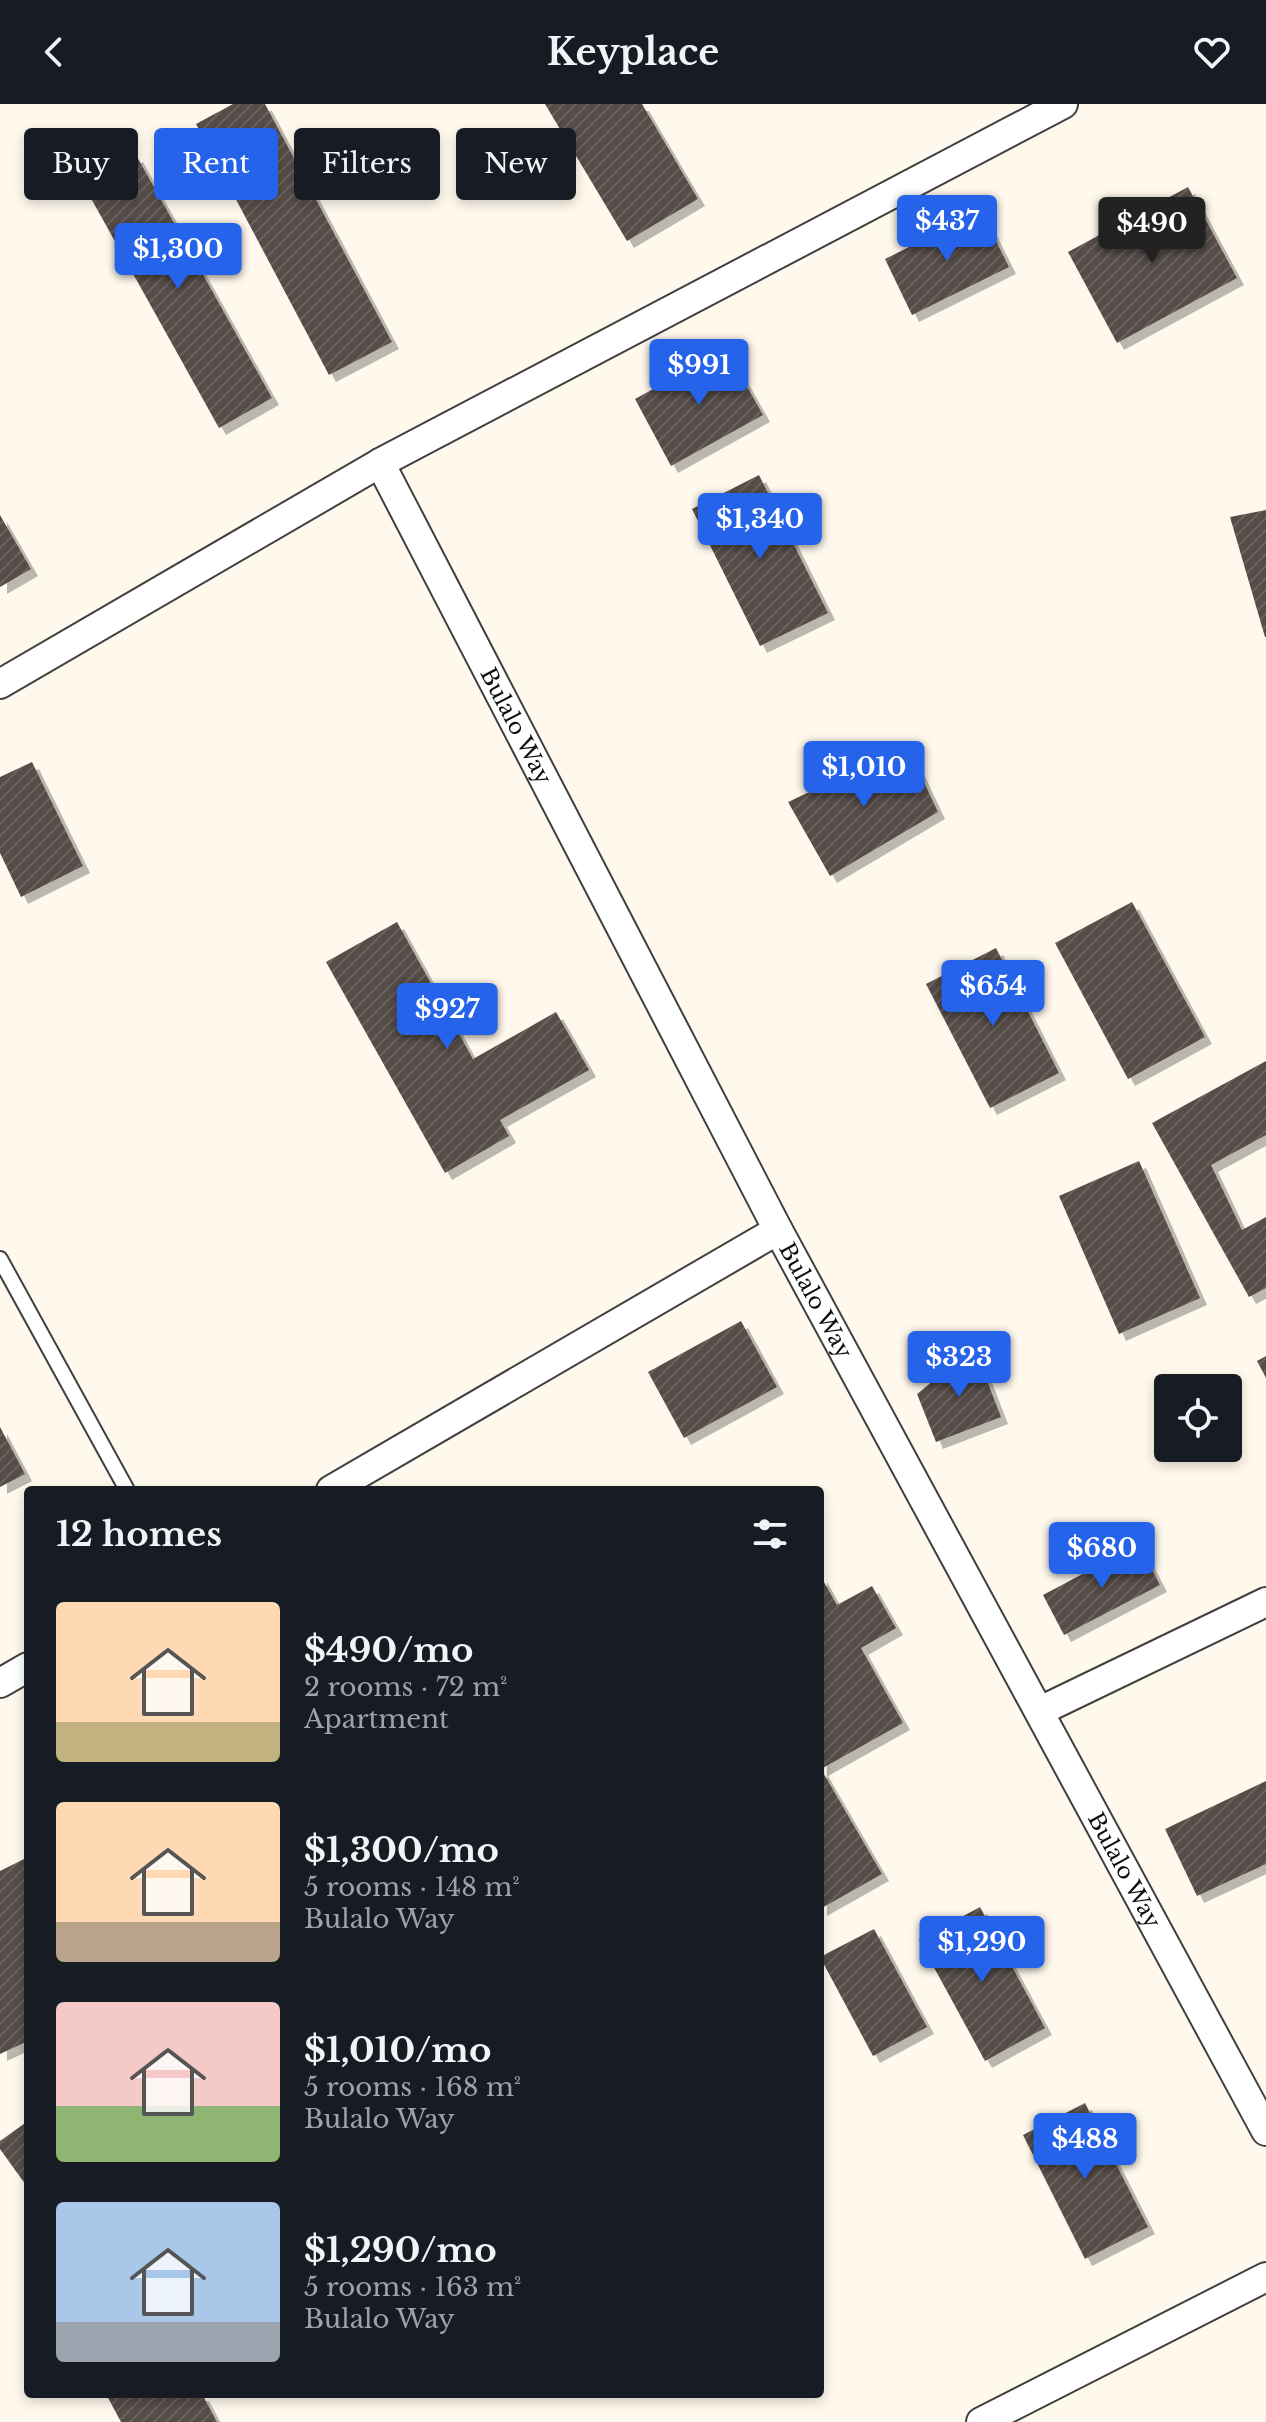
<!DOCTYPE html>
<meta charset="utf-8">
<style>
body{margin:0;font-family:"Libre Baskerville",serif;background:#242831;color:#f1f3f6;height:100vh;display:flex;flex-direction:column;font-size:30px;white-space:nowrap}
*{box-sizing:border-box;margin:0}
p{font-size:26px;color:#9ea1a6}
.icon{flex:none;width:44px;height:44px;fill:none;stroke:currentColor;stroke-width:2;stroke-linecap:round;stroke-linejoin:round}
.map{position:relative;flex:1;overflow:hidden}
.details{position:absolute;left:24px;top:1382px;width:800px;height:912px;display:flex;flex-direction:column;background:#171b24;border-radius:8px;box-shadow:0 4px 12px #0003}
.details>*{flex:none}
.hud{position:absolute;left:24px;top:24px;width:800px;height:72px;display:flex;gap:16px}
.fabs{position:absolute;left:1154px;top:1270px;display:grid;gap:16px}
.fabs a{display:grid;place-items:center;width:88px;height:88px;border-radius:8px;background:#171b24;box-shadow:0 4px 12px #0003;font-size:40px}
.price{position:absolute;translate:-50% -68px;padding:0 18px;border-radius:8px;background:#2563eb;color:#fff;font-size:26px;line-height:52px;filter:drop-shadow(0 2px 4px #0008)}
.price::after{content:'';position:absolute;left:50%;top:48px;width:24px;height:18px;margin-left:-12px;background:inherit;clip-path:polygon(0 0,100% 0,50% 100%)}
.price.current{background:#222;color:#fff}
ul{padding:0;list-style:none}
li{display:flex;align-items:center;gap:24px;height:200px;padding:0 32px}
li span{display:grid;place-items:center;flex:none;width:224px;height:160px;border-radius:8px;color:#555}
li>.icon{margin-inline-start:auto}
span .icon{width:96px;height:96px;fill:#fffc;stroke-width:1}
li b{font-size:34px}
h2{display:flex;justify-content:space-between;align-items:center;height:96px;padding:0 32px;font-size:34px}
.chip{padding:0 28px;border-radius:8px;background:#171b24;box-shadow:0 4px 12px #0003;font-size:28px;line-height:72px}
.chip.current{background:#2563eb;color:#fff}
header{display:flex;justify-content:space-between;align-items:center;height:104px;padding:0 32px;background:#171b24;font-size:36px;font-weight:700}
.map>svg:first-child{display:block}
</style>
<header><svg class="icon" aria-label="back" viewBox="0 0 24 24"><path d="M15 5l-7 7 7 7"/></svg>Keyplace<svg class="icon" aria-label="heart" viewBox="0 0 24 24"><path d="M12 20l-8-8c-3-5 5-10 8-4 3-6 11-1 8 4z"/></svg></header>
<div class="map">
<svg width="1266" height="2318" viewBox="0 0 1266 2318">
<defs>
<pattern id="building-hatch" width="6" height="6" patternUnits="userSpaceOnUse" patternTransform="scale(2)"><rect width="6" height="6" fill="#564d49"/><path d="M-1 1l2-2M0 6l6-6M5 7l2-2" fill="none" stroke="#69625f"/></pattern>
<filter id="shadow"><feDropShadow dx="7" dy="7" stdDeviation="0" flood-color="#0004"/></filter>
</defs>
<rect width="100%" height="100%" fill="#fff9ed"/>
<path fill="url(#building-hatch)" filter="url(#shadow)" d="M233,0H265L392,238L329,271L196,20Z
M545,0H642L698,95L627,137Z
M136,51L272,294L219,324L83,80Z
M1188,83L1237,174L1117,239L1068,148Z
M981,107L1009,163L912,211L885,155Z
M726,245L763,311L671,362L635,295Z
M759,371L828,509L760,542L692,405Z
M1266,406V533H1265L1230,413Z
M0,411L31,465L0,483Z
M907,642L938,708L830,772L788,698Z
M32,658L83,762L21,793L0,749V673Z
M1132,798L1205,933L1128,975L1055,839Z
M397,818L473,955L556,908L589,966L500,1016L509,1032L445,1069L326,858Z
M996,844L1059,969L990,1004L926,880Z
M1266,957V1031L1211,1061L1242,1126L1266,1113V1184L1249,1193L1152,1019Z
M1139,1057L1200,1194L1119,1230L1059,1092Z
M741,1217L777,1283L684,1334L648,1268Z
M974,1243L1001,1313L936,1338L917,1290Z
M1266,1252V1274L1257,1257Z
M0,1323L25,1370L0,1383Z
M1139,1440L1160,1481L1064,1531L1043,1491Z
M820,1471L837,1501L872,1482L896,1524L861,1544L903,1619L821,1665L882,1770L820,1805Z
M1266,1677V1760L1197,1792L1165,1725Z
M28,1753V1937L0,1950V1767Z
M980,1803L1045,1924L985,1957L919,1836Z
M874,1825L927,1923L873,1952L820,1853Z
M1085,1999L1148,2123L1085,2155L1023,2031Z
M28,2017V2084L0,2045V2037Z
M106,2290H202L217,2318H121Z"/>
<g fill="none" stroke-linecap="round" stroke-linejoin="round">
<defs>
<path id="lane" d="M0,1155L127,1386"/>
<g id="street">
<path id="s1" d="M380,359L778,1126L1266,2027"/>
<path d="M0,580L380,359L1063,0"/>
<path d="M331,1386L778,1126"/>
<path d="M0,1579L28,1563"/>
<path d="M1040,1607L1266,1498"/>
<path d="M981,2318L1266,2173"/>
</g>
</defs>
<use href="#lane" stroke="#404040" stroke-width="18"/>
<use href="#street" stroke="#404040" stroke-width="32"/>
<use href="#lane" stroke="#fff" stroke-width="14"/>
<use href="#street" stroke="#fff" stroke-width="28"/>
</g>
<g text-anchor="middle" stroke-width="8" stroke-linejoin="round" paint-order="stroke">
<g font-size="22" fill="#0d0d0d" stroke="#fff">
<text dy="8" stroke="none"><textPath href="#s1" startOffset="296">Bulalo Way</textPath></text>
<text dy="8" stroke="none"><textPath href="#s1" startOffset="944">Bulalo Way</textPath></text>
<text dy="8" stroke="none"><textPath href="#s1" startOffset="1592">Bulalo Way</textPath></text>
</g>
</g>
</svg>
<div class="fabs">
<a><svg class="icon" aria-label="locate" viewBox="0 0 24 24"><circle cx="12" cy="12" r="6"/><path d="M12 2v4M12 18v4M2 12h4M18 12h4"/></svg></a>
</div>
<b class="price" style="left:947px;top:159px">$437</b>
<b class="price current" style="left:1152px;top:161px">$490</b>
<b class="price" style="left:178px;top:187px">$1,300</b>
<b class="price" style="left:699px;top:303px">$991</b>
<b class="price" style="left:760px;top:457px">$1,340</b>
<b class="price" style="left:864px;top:705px">$1,010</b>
<b class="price" style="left:993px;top:924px">$654</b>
<b class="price" style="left:447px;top:947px">$927</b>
<b class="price" style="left:959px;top:1295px">$323</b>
<b class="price" style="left:1102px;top:1486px">$680</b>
<b class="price" style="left:982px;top:1880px">$1,290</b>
<b class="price" style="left:1085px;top:2077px">$488</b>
<div class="hud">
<a class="chip">Buy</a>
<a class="chip current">Rent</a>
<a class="chip">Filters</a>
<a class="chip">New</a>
</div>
<section class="details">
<h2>12 homes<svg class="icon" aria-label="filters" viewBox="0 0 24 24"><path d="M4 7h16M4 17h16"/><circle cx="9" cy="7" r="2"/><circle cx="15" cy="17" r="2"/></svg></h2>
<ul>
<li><span style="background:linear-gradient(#ffd9b3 75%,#c2b280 0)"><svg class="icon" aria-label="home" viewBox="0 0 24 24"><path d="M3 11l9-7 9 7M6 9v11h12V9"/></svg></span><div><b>$490/mo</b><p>2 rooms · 72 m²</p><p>Apartment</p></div></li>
<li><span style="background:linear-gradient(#ffd9b3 75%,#b9a48a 0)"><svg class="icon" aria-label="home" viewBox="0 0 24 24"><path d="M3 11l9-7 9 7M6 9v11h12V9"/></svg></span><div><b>$1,300/mo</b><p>5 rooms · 148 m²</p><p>Bulalo Way</p></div></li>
<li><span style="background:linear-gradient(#f6c9c9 65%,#8fb573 0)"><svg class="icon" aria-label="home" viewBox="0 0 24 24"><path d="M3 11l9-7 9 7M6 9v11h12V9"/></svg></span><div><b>$1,010/mo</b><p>5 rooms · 168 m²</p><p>Bulalo Way</p></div></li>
<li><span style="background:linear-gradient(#a9c7e8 75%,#9aa5b1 0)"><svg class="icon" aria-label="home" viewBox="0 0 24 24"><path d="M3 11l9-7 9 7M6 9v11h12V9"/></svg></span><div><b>$1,290/mo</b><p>5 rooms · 163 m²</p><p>Bulalo Way</p></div></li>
</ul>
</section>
</div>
